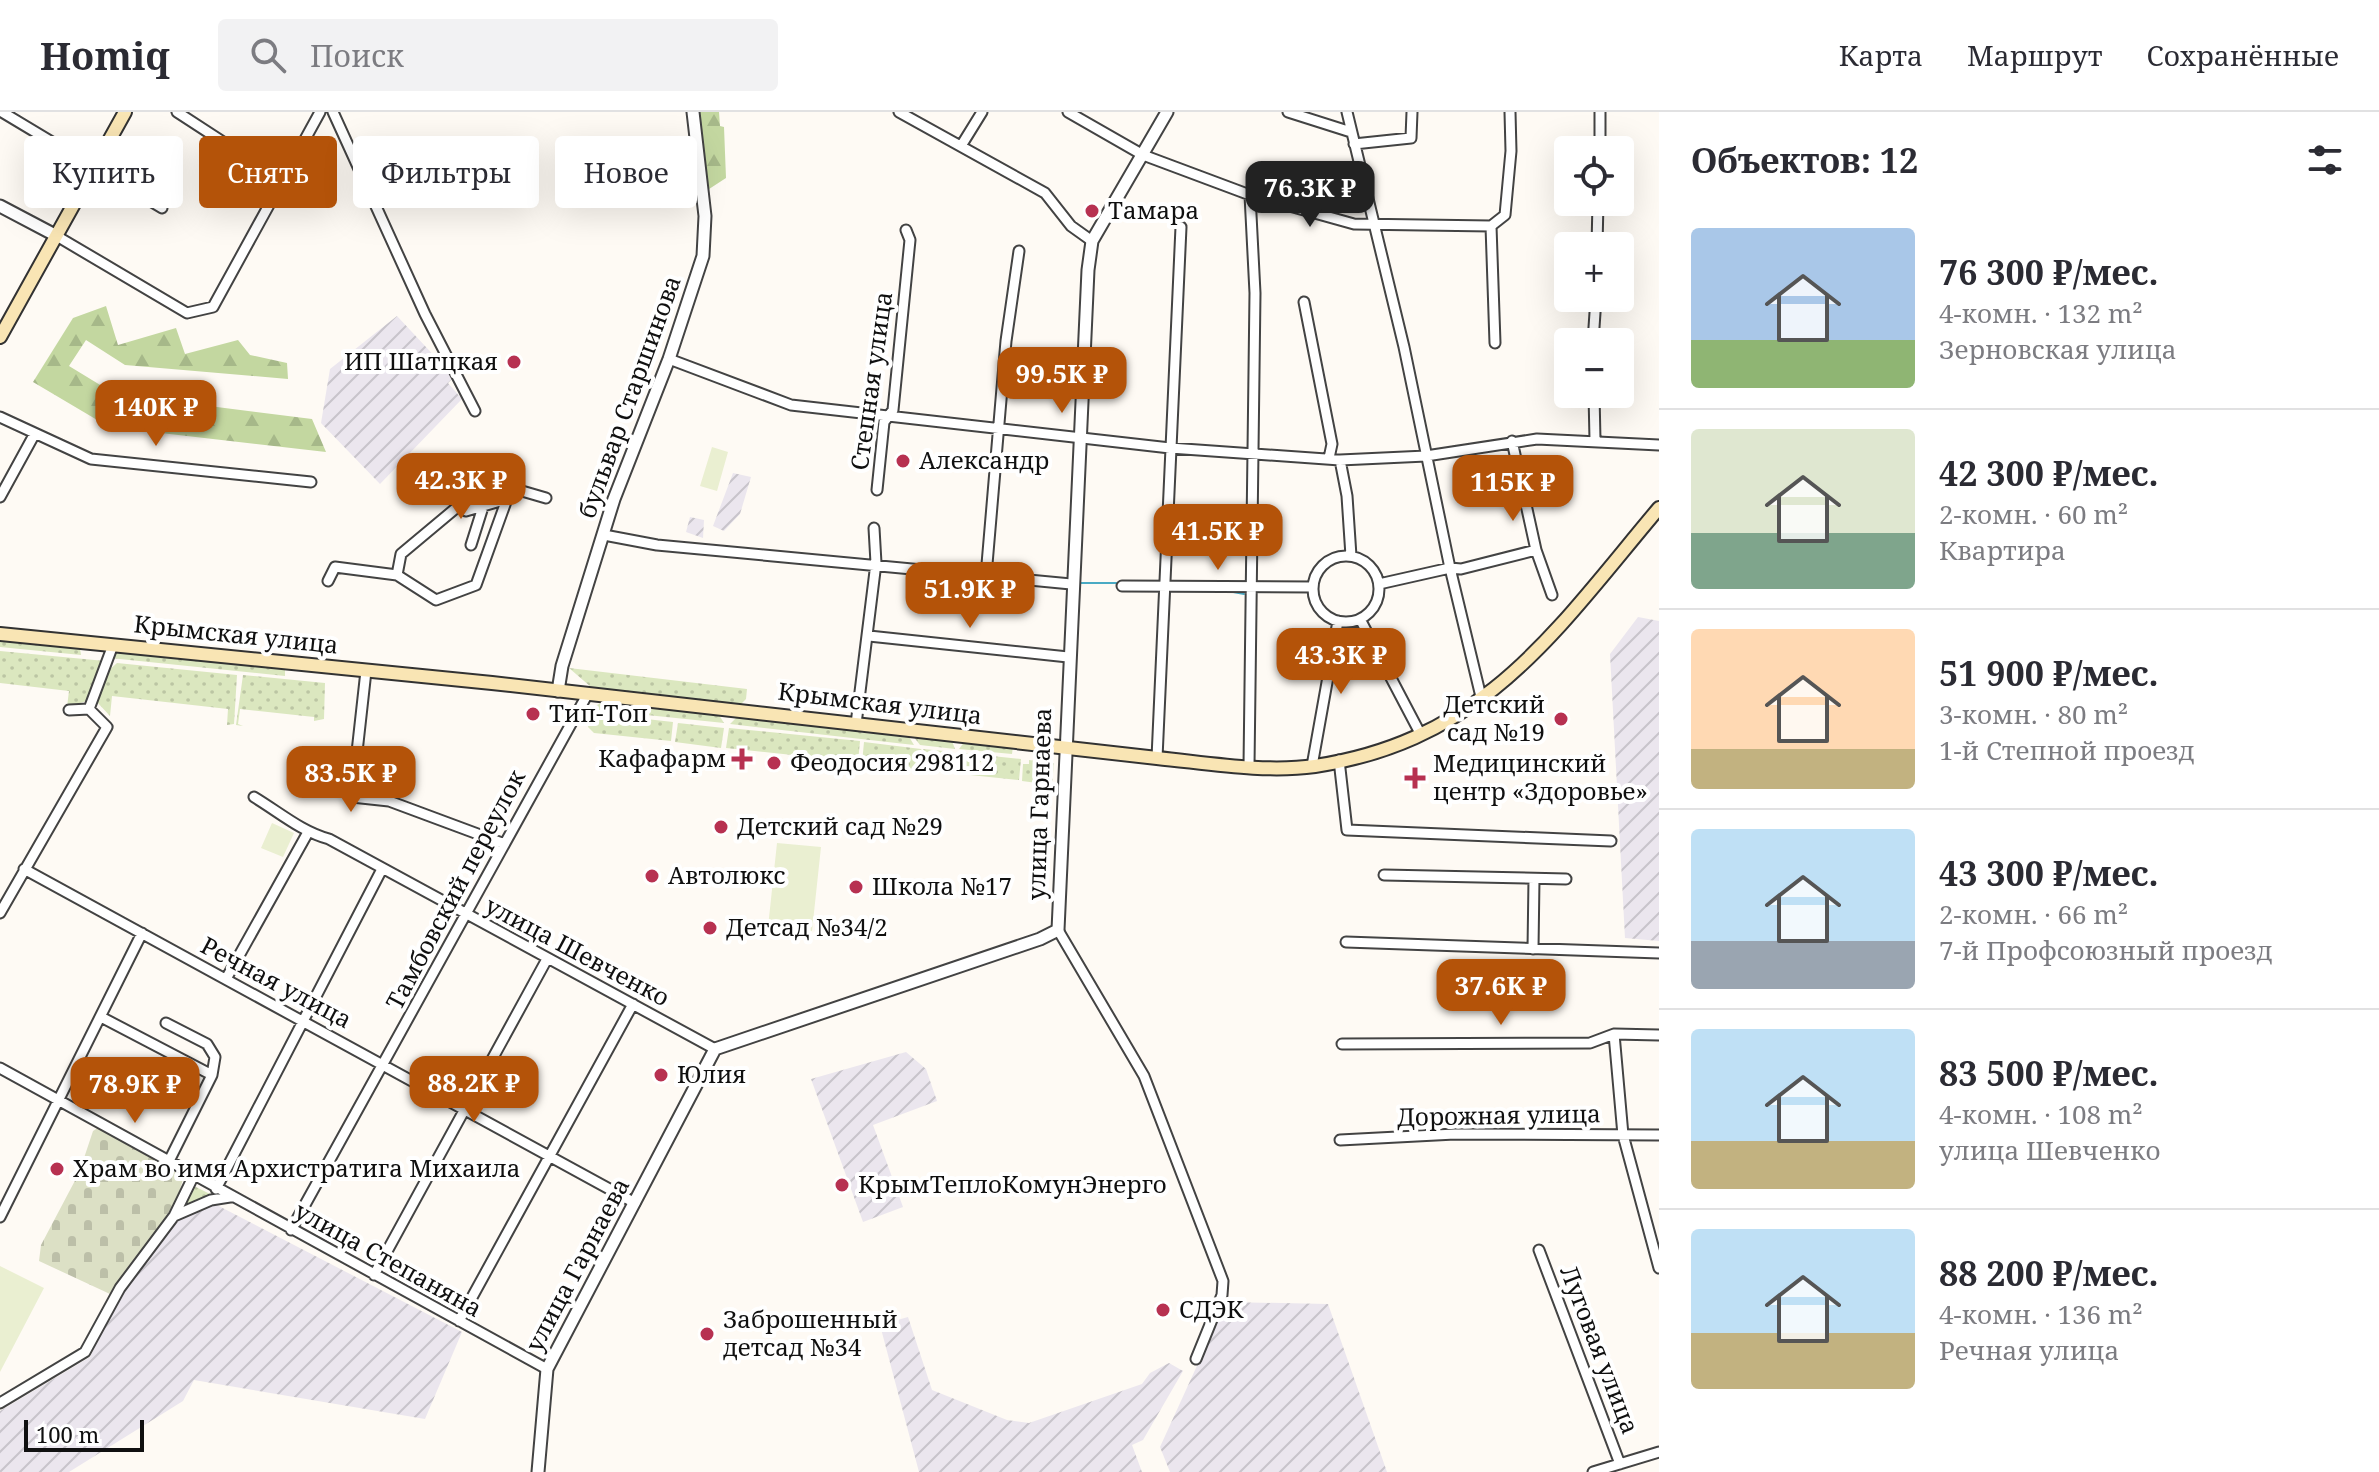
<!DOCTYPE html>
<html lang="ru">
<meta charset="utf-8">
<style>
body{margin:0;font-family:"Noto Serif",serif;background:#f2f2f3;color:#2b2b33;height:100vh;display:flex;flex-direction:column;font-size:30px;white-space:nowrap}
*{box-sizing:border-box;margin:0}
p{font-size:26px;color:#7c7c81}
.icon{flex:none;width:44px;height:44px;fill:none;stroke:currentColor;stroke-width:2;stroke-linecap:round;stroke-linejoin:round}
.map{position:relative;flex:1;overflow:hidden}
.details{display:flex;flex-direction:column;background:#fff;width:720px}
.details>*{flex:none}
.banner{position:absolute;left:24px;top:24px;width:760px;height:72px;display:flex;gap:16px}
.controls{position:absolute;left:1554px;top:24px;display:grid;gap:16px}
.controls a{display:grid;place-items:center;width:80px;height:80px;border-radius:8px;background:#fff;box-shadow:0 8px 32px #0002;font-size:40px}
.scale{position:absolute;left:24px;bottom:20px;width:120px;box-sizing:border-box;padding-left:8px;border:4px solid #101010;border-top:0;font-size:22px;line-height:28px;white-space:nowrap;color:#101010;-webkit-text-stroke:6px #fff;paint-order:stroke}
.price{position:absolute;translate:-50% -68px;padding:0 18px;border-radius:16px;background:#b45309;color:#fff;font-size:26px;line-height:52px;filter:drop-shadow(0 2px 4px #0008)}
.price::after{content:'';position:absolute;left:50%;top:48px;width:24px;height:18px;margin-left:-12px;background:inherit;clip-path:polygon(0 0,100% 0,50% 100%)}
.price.active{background:#222;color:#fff}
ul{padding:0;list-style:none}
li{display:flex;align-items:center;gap:24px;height:200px;padding:0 32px}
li+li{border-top:2px solid #e1e1e2}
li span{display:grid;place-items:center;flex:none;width:224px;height:160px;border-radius:8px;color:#555}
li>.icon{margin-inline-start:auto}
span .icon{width:96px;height:96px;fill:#fffc;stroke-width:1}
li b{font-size:34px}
h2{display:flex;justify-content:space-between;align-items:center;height:96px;padding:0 32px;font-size:34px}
.chip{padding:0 28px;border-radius:8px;background:#fff;box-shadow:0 8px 32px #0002;font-size:28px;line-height:72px}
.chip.active{background:#b45309;color:#fff}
header{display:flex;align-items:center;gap:48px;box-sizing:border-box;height:112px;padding:0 40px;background:#fff;border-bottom:2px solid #e1e1e2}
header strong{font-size:38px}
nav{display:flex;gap:44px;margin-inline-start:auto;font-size:28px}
.search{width:560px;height:72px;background:#f2f2f3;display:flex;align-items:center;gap:20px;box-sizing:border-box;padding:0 28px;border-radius:8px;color:#7c7c81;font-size:30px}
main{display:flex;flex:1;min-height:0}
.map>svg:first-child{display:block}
</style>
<header>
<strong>Homiq</strong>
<div class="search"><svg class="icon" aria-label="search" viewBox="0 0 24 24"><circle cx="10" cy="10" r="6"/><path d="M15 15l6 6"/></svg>Поиск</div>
<nav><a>Карта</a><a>Маршрут</a><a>Сохранённые</a></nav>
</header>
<main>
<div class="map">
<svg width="1659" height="1360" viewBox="0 0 1659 1360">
<defs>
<pattern id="industrial-furrows" width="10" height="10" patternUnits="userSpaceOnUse" patternTransform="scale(2)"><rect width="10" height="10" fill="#ebe6ee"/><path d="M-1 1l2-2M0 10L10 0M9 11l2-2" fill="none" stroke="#c8c4cb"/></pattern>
<pattern id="grass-dots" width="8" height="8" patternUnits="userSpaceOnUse" patternTransform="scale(2)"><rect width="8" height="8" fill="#dbe7bf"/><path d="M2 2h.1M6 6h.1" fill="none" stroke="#bbc5a3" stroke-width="1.8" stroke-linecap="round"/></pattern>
<pattern id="forest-firs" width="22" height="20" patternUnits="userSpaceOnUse" patternTransform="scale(2)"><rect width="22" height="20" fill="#c3d7a0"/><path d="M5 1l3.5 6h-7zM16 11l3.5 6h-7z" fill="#a6b889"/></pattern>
<pattern id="cemetery-stones" width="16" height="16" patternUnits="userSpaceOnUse" patternTransform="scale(2)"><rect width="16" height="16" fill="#dce0c5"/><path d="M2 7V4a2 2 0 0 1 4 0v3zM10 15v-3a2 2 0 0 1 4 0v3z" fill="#bcbfa8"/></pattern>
</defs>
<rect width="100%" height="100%" fill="#fefaf4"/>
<path fill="url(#industrial-furrows)" d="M397,204L454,265L448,271L462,287L380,372L321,311L330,257Z
M733,361L751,365L740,402L724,419L713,414Z
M690,405L704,408L703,426L686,420Z
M1638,505L1659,509V829L1625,826L1610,542Z
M906,940L926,957L937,989L873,1013L903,1095L863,1110L811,967Z
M211,1090L462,1220L425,1307L194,1268L183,1289L69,1360H0V1299L90,1245L123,1176L168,1115Z
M1226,1190L1328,1192L1387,1360H1170L1160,1335Z
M908,1205L932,1278L1007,1308L1029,1311L1142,1272L1150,1261L1169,1251L1183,1259L1143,1328L1132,1333L1142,1360H919L880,1213Z"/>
<path fill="url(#grass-dots)" d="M0,528L80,536L81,543L0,535Z
M0,539L105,549L90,588L67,595L69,579L0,571Z
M113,539L285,557V564L110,546Z
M117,551L237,563L234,612L227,613L228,597L112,584L110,604L96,589L108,559Z
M569,556L747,577L746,587L741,592L591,575Z
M243,563L325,571L324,607L314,609V605L240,597L238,612L243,614L236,613Z
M603,590L719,603L724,611L589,597Z
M592,601L673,610L671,629L594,621L588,615Z
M737,605L859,618L862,621L908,623L914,633L730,612Z
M678,611L724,616L721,636L675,630Z
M729,616L860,629L858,650L726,636Z
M913,624L952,629L955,637L920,633Z
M965,629L1013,634L1012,642L959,637Z
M864,630L921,637L933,659L862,651Z
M923,637L954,640L952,661L936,660Z
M959,640L988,644L966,662H959Z
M992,644L1021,647L1019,668L970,663Z
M1029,648L1054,651L1052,673L1022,669L1023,652H1029Z
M194,1074L212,1083L181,1097Z"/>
<path fill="url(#forest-firs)" d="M699,0H719L720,14L724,15L726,66L706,79Z
M106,194L118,233L176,216L185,242L238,228L250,243L287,251L288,267L125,253L86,228L69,254L115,282L312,307L326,340L109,315L33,270L73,206Z"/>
<path fill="url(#cemetery-stones)" d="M99,1015L183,1065C179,1102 128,1148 110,1182L39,1149L41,1133L79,1061L93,1019Z"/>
<path fill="#eaefd1" d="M712,335L728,340L717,379L700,374Z
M272,711L294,721L283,745L261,736Z
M777,731L821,735L812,819L768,815Z
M0,1154L44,1176L0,1260Z"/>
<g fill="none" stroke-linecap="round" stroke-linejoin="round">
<path stroke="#49aac4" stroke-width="2" d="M1081,471H1120
M1228,479L1244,482"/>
<defs>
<path id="minor" d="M2,0L162,96
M177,0L283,69
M333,0L425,202L475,299
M899,0L1045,81L1071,114L1092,129
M1068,0L1143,43L1250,83L1354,112L1491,114
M1288,0L1351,20
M1347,0L1404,235L1450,456L1482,589
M1354,32L1411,26L1412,0
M961,34L982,0
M1600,38V0
M1491,114L1505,103L1511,39L1510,0
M1491,114L1495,231
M55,123L187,201L213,195L320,0
M1597,134L1598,90
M1304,190L1332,332L1329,346
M1593,230L1596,186
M669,247L791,293L1170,336L1340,348L1426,344L1537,327L1659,333
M1594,282L1595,328
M0,305L91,347L311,370
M1512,329L1536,438L1552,483
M1340,348L1347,384L1351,444
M441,359L451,374
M877,378L884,310L893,298L910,128L906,118
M0,385L34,323
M507,387L515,377L546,386
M604,423L657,433L1071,472
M471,433L483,395
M1313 477a33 33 0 1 1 66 0a33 33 0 1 1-66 0Z
M397,463L401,442L462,391
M986,464L1006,229L1019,139
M328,469L335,455L397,463L436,488L476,473L507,387L466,399L458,384
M1379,472L1450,456L1461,457L1536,438
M1122,474L1313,475
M1360,507L1421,623
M869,524L1068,545
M366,559L352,685L389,689L502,731
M89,597L113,533
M856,612L876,451L874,416
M1157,646L1181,115
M1339,648L1347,718L1611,729
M1249,654L1255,181L1250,83
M1312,654L1338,509
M254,685C279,700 302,720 329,727L715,937
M24,757L635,1091
M1384,763L1566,767
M0,801L107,615L89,597L69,598
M1058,818L1144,964L1223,1169L1222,1183L1196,1247
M1346,830L1659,841
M1533,837L1534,767
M226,867L307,722
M101,905L212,963L168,1051
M166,911L207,932L215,945L212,963
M1614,922L1623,1023L1659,1156
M1342,932L1590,931L1614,922L1659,923
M0,956L547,1257
M1340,1028L1455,1022L1659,1023
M216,1077L382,757
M174,1104L193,1065
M0,1105L142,821
M291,1118L587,583
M1539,1138L1620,1352
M374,1163L547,847
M459,1209L633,892
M0,1291L85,1240L120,1176L174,1104L211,1088L230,1085
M1593,1360L1659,1340"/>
<path id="tertiary" d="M0,94L55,123
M558,579L562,554L614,387L669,247L703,144L705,104L693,0
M538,1360L547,1257L715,937L1040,827L1058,818L1088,158L1092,129L1167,0"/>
<path id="secondary" d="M0,225L125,0
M0,522L492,571L1157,646C1208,651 1264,661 1315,654C1486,628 1556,518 1659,396"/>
</defs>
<use href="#minor" stroke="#434343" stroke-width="13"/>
<use href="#tertiary" stroke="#434343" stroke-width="15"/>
<use href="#secondary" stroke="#323232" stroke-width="16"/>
<use href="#minor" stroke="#fff" stroke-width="9"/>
<use href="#tertiary" stroke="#fff" stroke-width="11"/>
<use href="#secondary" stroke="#f9e5b4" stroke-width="12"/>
</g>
<g fill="#b73151" stroke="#fff" stroke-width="3">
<circle cx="1092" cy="99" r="8"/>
<circle cx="514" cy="250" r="8"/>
<circle cx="903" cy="349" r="8"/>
<circle cx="533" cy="602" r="8"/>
<circle cx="1561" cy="607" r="8"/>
<path d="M738 635h8v8h8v8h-8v8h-8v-8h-8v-8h8z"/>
<circle cx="774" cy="651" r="8"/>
<path d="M1411 654h8v8h8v8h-8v8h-8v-8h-8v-8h8z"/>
<circle cx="721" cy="715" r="8"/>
<circle cx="652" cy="764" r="8"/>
<circle cx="856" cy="775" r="8"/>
<circle cx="710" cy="816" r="8"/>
<circle cx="661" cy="963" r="8"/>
<circle cx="57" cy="1057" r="8"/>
<circle cx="842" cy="1073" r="8"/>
<circle cx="1163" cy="1198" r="8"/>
<circle cx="707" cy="1222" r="8"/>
</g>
<g text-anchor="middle" stroke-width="8" stroke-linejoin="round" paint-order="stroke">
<g font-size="24" fill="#101010" stroke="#fff" text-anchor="start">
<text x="1108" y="107">Тамара</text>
<text x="498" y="258" text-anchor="end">ИП Шатцкая</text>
<text x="919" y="357">Александр</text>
<text x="1545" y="601" text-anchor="end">Детский<tspan x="1545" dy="28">сад №19</tspan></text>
<text x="549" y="610">Тип-Топ</text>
<text x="726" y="655" text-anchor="end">Кафафарм</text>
<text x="790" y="659">Феодосия 298112</text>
<text x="1433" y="660">Медицинский<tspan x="1433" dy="28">центр «Здоровье»</tspan></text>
<text x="737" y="723">Детский сад №29</text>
<text x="668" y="772">Автолюкс</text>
<text x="872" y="783">Школа №17</text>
<text x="726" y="824">Детсад №34/2</text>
<text x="677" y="971">Юлия</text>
<text x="73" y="1065">Храм во имя Архистратига Михаила</text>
<text x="858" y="1081">КрымТеплоКомунЭнерго</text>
<text x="1179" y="1206">СДЭК</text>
<text x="723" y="1216">Заброшенный<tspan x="723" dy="28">детсад №34</tspan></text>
</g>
<g font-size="24" fill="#101010" stroke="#fff">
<text transform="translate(872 269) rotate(-82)" y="8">Степная улица</text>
<text transform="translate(630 285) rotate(-70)" y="8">бульвар Старшинова</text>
<text transform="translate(236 523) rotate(6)" y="8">Крымская улица</text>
<text transform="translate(880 592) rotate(7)" y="8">Крымская улица</text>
<text transform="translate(1040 692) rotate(-88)" y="8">улица Гарнаева</text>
<text transform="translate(456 778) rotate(-62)" y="8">Тамбовский переулок</text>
<text transform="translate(577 840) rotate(28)" y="8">улица Шевченко</text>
<text transform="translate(276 871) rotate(28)" y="8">Речная улица</text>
<text transform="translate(1499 1004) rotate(-1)" y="8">Дорожная улица</text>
<text transform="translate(388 1148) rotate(29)" y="8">улица Степаняна</text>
<text transform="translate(578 1153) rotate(-62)" y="8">улица Гарнаева</text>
<text transform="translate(1599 1238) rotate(69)" y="8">Луговая улица</text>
</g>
</g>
</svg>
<div class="controls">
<a><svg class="icon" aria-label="locate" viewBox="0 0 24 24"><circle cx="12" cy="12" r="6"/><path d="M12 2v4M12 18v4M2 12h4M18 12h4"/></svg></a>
<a>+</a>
<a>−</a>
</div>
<div class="scale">100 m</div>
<b class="price active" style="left:1310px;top:117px">76.3K ₽</b>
<b class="price" style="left:1062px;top:303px">99.5K ₽</b>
<b class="price" style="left:156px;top:336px">140K ₽</b>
<b class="price" style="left:461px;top:409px">42.3K ₽</b>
<b class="price" style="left:1513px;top:411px">115K ₽</b>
<b class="price" style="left:1218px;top:460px">41.5K ₽</b>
<b class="price" style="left:970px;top:518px">51.9K ₽</b>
<b class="price" style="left:1341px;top:584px">43.3K ₽</b>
<b class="price" style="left:351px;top:702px">83.5K ₽</b>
<b class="price" style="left:1501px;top:915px">37.6K ₽</b>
<b class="price" style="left:474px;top:1012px">88.2K ₽</b>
<b class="price" style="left:135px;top:1013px">78.9K ₽</b>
<div class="banner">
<a class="chip">Купить</a>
<a class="chip active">Снять</a>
<a class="chip">Фильтры</a>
<a class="chip">Новое</a>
</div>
</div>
<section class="details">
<h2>Объектов: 12<svg class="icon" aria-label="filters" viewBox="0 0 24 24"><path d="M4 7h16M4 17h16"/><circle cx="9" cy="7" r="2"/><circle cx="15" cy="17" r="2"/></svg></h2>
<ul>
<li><span style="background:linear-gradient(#a9c7e8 70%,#8fb573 0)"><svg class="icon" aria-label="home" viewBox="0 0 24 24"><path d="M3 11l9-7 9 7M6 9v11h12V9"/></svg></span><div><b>76 300 ₽/мес.</b><p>4-комн. · 132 m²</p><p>Зерновская улица</p></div></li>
<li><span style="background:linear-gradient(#dfe7d0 65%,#7fa58c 0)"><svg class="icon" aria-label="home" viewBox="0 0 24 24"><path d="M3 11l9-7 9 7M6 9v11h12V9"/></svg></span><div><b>42 300 ₽/мес.</b><p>2-комн. · 60 m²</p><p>Квартира</p></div></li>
<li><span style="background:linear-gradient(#ffd9b3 75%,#c2b280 0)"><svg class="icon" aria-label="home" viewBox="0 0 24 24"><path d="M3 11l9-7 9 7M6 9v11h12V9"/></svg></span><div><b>51 900 ₽/мес.</b><p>3-комн. · 80 m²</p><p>1-й Степной проезд</p></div></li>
<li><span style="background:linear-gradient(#bfe0f5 70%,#9aa5b1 0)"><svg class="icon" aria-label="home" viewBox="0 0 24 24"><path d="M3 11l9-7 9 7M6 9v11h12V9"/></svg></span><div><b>43 300 ₽/мес.</b><p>2-комн. · 66 m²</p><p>7-й Профсоюзный проезд</p></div></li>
<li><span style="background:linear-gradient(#bfe0f5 70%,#c2b280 0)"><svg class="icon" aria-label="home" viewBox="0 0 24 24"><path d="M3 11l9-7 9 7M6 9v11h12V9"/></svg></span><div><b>83 500 ₽/мес.</b><p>4-комн. · 108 m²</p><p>улица Шевченко</p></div></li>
<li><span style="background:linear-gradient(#bfe0f5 65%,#c2b280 0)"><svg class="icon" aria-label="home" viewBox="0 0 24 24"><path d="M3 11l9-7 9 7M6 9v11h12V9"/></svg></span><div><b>88 200 ₽/мес.</b><p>4-комн. · 136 m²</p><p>Речная улица</p></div></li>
</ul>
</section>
</main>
